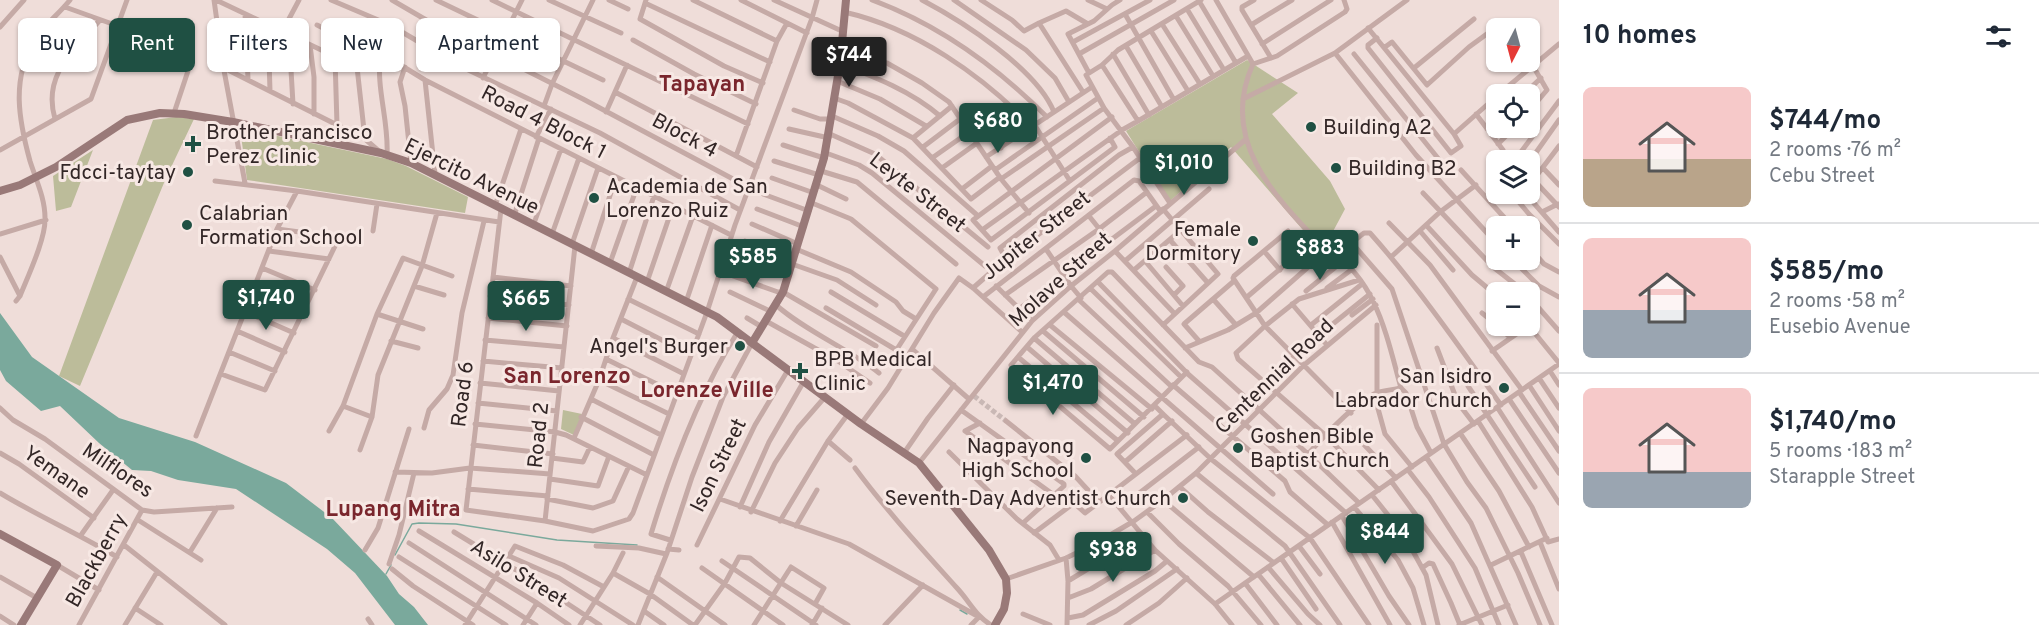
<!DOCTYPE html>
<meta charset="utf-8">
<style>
body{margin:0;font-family:Overpass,sans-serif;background:#f6f6f7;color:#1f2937;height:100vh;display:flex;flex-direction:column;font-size:22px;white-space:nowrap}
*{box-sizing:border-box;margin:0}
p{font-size:20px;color:#747a83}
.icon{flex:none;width:33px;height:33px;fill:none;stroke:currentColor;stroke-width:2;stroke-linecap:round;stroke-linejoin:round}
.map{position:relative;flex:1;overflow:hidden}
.panel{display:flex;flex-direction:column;background:#fff;width:480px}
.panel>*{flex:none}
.guide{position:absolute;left:18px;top:18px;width:570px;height:54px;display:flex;gap:12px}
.needle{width:39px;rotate:186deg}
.controls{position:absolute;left:1486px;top:18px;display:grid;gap:12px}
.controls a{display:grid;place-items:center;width:54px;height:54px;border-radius:9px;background:#fff;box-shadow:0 2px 4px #0004;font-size:30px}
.price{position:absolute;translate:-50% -51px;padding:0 14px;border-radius:6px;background:#1f5043;color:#fff;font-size:20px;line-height:39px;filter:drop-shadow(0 2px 3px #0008)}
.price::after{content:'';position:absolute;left:50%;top:36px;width:18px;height:14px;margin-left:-9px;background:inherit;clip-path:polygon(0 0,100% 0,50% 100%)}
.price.on{background:#222;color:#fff}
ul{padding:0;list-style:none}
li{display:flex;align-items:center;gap:18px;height:150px;padding:0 24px}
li+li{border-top:2px solid #e0e1e3}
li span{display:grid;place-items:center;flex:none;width:168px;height:120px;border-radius:9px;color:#555}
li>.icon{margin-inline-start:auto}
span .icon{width:72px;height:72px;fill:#fffc;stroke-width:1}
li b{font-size:26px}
h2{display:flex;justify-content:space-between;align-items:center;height:72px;padding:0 24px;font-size:26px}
.chip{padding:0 21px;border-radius:9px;background:#fff;box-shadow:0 2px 4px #0004;font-size:21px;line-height:54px}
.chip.on{background:#1f5043;color:#fff}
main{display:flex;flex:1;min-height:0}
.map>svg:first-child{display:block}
</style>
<main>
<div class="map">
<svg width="1559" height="625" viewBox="0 0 1559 625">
<rect width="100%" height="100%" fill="#efddd9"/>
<path fill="#bcbc9a" d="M1247,60L1298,93L1272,114L1330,181L1345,209L1322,252L1231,147L1170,201L1126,131Z
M176,117L194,119L166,178L80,386L59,376L153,120Z
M240,128L387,159L406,166L468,197L465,213L247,180Z
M93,150L71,207L56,211L53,176Z
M563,410L582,414L574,435L561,429Z"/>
<path fill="#7aa99c" d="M0,313L32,357L119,418L195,442L286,483L332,518L387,576L399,594L414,607L428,625H395L355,573L327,549L236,489L178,480L151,471L132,470L99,443L60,406L41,411L6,381L0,370Z"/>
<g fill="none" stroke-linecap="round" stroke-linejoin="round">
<path stroke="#7aa99c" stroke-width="1.5" d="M395,555L412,524L419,523L456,524L557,540L637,545
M386,574L391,565
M960,610L967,614"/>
<path stroke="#c9b8b5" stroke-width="5" stroke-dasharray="5 2.5" stroke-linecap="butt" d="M974,396L1006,421"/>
<path stroke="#c5aaa6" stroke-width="5" d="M214,0L223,65L245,183
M216,0L357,67
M331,0L390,25L460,66L600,133L740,210
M392,0L428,21L583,99L748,187
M436,0L603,80
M492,0L748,124
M549,0L621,33
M609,0L628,9
M646,0L640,19L724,66L763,83
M693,0L777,41
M741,0L807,33
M774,0L844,32
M872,0C940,25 996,66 1047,117
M922,0C962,21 1037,69 1054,112
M954,0L1026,50L1055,78L1069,102
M981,0L1012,20L1024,31L1039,23L1083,92
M1088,0L1107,9
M1216,0L1253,64
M1254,0L1242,7V10L1271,58
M1199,1L1236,63
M645,3L770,62
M65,7L118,26
M1187,9L1224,70
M844,12C915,28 982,75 1032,127
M245,14L248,79
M1125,14L1174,100
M1176,16L1213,76
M1039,23L1066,11L1088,24
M1162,24L1200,84
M268,25L270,91
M317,25L341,37V39L381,53L425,80L731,235
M1251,25L1292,0
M0,27L24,0
M1368,28L1454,134L1497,96
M1151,31L1188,91
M282,32L299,0
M289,36L293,104
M1377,38L1368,45V48L1451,153L1461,146L1454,134
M633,40L694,74L756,104
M1073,42L1150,0
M1262,44L1331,0
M310,45L314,77V114
M358,46L357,67L365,139
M1126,46L1162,107
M1385,47L1392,42L1427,85L1469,47L1495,28
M842,48L887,63L922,83L949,102L1001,179L1029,213
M381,53C375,86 389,120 387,154
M1335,53L1416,155L1497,244
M1079,54L1174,0
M1113,54L1149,115
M1354,54L1441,162V165L1432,174
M331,56L341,39
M335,58L337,125
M840,64C875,77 911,91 940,116
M1253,64C1218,141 1276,198 1325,249C1376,275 1387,338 1401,388L1406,393L1417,427L1431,453
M1253,64L1277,56L1345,12L1347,9L1344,0
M405,67L400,82L405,106L411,163
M224,68L365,139L380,152
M1414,68L1474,19
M1089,73L1068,34L1094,21L1112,5L1120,0
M483,78L522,0
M425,80L435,174
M837,81L880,99L926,126
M615,92L757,167
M1499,94L1559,44
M1524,94L1541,78
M834,98L848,103L913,138L971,199L1000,177
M1243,99L1335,53L1407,0
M544,106L552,84L593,0
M794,110L820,119H831
M1530,110L1547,90L1533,66
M606,112L627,65
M174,113L188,71L185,48
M1476,114L1503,150
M832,116L878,136L904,151L977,215
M55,119C42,75 74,50 100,20
M978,119L987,128L1001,148
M1138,121L1248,56
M1034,124L1070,181
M789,129L829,138
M1487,129L1497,120
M830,134L875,154L988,247
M536,137L551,109
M913,138L952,106
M1110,138L1115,147L991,240L973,220L1112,117
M1498,144L1514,128
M783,145L824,158
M923,147L960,119
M0,150L91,99L127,0
M826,153L859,165L872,173L985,266
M736,156L777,41L787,23
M1509,156L1514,160
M986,157L1092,87
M932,158L969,132
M1515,160L1559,101
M774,161L819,175
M1530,161L1559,120
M942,168L977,143
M1543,168L1559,185
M995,170L1098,98
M1461,170L1512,226
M821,171L857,182L956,264
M1530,176L1559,207
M772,178L814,193
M1001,179L1104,108
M1534,179L1559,146
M215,181L297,191L499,222
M817,185L846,199
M962,189L992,166
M1423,193L1493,267L1525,292
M763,194L809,211
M1512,194L1529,214L1559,244
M1526,194L1559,232
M812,203L851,219L936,289L897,349
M1170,203L1133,147L1104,108L1086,75L1102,65L1118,50L1201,0
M495,206L521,129
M501,209L466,510L545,521L593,531L629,519L633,513L707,312L735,225L812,18L817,0
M757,209L804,227
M1542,212L1558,204
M514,216L539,138
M1089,216L1109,241
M1389,223L1430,265L1522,390
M752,224L798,244
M1426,225L1472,275L1497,296
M533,226L561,149
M982,230L1122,130L1138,121L1102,65
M373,231L377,204
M1288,231L1234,276L1233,278L1265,326L1351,413
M1420,231L1453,270
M0,234L46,220
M552,234L579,158
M1170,240L1208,283
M745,241L792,260
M1351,242L1392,289L1444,444L1467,482L1486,508L1518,573L1540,625
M572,244L598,168
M1530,248L1544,264L1559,272
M796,249L851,272L896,302L903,311L916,319
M1046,249L1071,286L1081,298
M269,251L329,259
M1115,251L1174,313
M1264,251L1280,270
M591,254L616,177
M1337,254L1364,233H1370C1418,287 1459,346 1501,405
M0,257L20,296
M1391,257L1440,212L1476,185
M739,259L788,276
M1006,259L1000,248L1119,155L1133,147
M1513,260L1539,286L1559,297
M1125,261L1209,189
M1145,261L1183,306
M610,263L637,187
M792,264L837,280L876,305
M1166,267L1183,286L1174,295
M262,268L315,290
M1134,270L1181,230
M629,273L654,196
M733,276L778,292H783L876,346
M493,277L571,286
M1359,280L1299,299L1265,326L1236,353L1238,359L1325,435L1379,490
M647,282L673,206
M1098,282L1188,374L1346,513
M414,286L444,295
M996,286L1032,321
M973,288L1006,259L1140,158
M1327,288L1351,270
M1091,289L1181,377
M253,290L304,312
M1306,291L1343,261
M666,292L693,216
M730,292L772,312
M831,292L904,336
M1005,295L1099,229L1147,192
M490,296L569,305
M983,297L1134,180L1139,181L1161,212
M1247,297L1306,247
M1530,298L1559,331
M628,299L699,334
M1213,299L1236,325
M1079,300L1172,387
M16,301L20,296C28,276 46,238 45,218C45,198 36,180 30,161C19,121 11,80 34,41C43,26 59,14 70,0
M686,302L712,225
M1292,304L1327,345
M776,305C807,332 847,348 879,373
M826,308L908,357
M1019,309L1156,206
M244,311L294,333
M1065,313L1273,494
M1482,313L1497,325
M377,314L423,329
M1352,315L1373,299
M488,318L567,326
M747,318L762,327
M621,319L691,355
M766,321L838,361L870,383
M1050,325L1152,409
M1163,325L1218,274L1163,209
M1311,325L1362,284
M1377,325V405L1385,434L1412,467
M1497,326L1510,337
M1529,326L1559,363
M237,331L285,352
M1043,331L1144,417
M613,338L684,374
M1034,338L1135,424
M485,340L564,347
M391,341L418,348
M1199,341L1184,324L1234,281
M1027,347L1128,433
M1185,348L1228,330L1256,313L1315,261
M1437,348L1458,403L1474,424
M913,350L969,399
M1492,351L1528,326
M229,352L275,371
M1293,356L1370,294
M1018,357L1118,441
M606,359L677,394
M483,361L562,368
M1550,371L1559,385
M1187,372L1110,449L1011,365L1034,338L1108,272H1112L1199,362L1212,367L1308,454L1359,503
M221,374L265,390L338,240L337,237L277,229
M1539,378L1559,408
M599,380L669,414
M480,383L559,391
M1173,385L1285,481L1290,492L1328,525
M1529,385L1559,431
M1468,386L1535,487
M1519,392L1559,451
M591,399L661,435
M1509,399L1559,473
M478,403L557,411
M343,406L372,417
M1497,407L1559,503
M0,408L13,420L45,439L142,510L154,512L232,507
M961,410L1064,484V486L1054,495L965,431L980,423
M1163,414L1211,459L1310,538L1369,625
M581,417L654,455
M1006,421L1075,476L1099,502
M1478,421L1532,507L1548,542L1559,539
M475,424L555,432L566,435L647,475
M861,424L888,388L934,313L959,278L973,288L1022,332
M424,428L429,410L447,389L453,375L462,313L484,221
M1349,429L1396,478
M329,431L343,406L377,314L403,258L452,276
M1460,433L1499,491L1529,547
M196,436L277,229L297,191
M574,438L599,380L613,338L637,277
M828,441L850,460
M473,445L553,454
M360,450L372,417L378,375L422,266L437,213
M949,452L1017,519L1050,545L1059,560
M0,453L19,464L94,518
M904,453L928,418L954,385
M1308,454C1325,435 1352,406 1374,394C1382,390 1393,390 1401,388
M1426,457L1471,523L1516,625
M552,458L583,462L590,447
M1125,462L1172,421
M919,463L1032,321L1071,286L1115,251L1245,140
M855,468C886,510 922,549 957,588C970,602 975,615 991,625
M1408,470L1429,497L1475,568L1499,625
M395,472L432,473L470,468L550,474
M1196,473L1285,546L1340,625
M1136,474L1117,454L1163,414L1155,406
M550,479L598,486L609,456
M1391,481L1452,564L1482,625
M1180,487L1208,512L1274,563
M468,489L548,496
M0,493C38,516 79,534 117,557
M1108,494L1155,550L1215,604L1232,625
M1372,495L1404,535L1426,575L1438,625
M547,499L593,508L613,501L629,466
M720,499L849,544L979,617L971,625
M1163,500L1254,577
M740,507L769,442L804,381
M1120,508L1199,447
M1355,508L1398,560L1413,588L1424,625
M751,512L775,463L798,428L825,397
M1147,512L1179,544L1228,586L1261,625
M1342,516L1389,596L1409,625
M138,520L201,560
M545,521L575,246
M780,521L828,441L848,414
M1332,522L1390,625
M1023,523L1043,505
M796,526L817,490
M419,531L537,603L569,625
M454,532L521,573L600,625
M1034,533L1074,503L1085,513L1187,435
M81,535L113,490
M670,540L651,534C672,465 699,394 737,333
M1540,542L1559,589
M409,543L536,625
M124,545L225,625
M697,545L755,425L788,370
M596,546L639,548L666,554
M1299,546L1320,574
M668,549L679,550
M365,550L378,528L409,429
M190,552L217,508
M1521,552L1552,625
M509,556L559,578L633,625
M399,557L506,625
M1066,558L1068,581L1067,625
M1281,558L1316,609
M722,561L816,625
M389,564L399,535L414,473
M57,565L99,590
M1491,565L1547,538
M1268,567L1308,614L1320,625
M702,568L783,625
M1422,568L1429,563L1433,564L1451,603L1460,625
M392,569L413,586L473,625
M613,573L650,594L693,625
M1258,574L1300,625
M0,577L37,598
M657,577L725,625
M1006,579L1066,558L1093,545L1134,521L1163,500L1196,473L1303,366L1376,305
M1068,581L1142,536
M1245,583L1277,625
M1068,598L1091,589L1155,550
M1215,604L1559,364
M135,608L161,625
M644,611L664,625
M1023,614L1050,625
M0,616L14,625
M1068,618L1083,615L1155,571L1167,561
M368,619L372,625
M79,625L142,510
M125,625L157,572
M465,625L515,546L563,565L604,587
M523,625L537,603
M580,625L613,573L623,553
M638,625L667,553L692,477L723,397L752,343
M695,625L725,583L739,557L750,558L781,583L848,625
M754,625L791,567L824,588L815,604
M812,625L822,608
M885,625L923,585
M1089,625L1116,611L1177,569
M1126,625L1159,603L1187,578
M1459,625L1508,605"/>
<path stroke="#997978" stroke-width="8" d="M0,191L20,185L56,167L127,120L160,113L184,114L233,122L381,153L411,163L717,317L861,424L919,463L989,550L1006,579L1007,593L1004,609L995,625
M752,343L783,292L824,158L840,64L846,0
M0,534L57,565L21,625"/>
</g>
<g fill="#1f5043" stroke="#f7e8e4" stroke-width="2">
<circle cx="1311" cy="127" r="6"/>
<path d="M190 135h6v6h6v6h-6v6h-6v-6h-6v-6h6z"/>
<circle cx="1336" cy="168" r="6"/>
<circle cx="188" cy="172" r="6"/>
<circle cx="594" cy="198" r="6"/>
<circle cx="187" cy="225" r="6"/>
<circle cx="1253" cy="241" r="6"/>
<circle cx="740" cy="346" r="6"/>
<path d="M797 362h6v6h6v6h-6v6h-6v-6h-6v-6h6z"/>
<circle cx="1504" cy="388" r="6"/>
<circle cx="1238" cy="448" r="6"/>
<circle cx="1086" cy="458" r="6"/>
<circle cx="1183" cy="498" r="6"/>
</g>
<g text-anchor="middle" stroke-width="6" stroke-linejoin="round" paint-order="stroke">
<g font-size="21" fill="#322626" stroke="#f7e8e4">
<text transform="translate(544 122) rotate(27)" y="7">Road 4 Block 1</text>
<text transform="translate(685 135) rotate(28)" y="7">Block 4</text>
<text transform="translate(472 176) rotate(26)" y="7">Ejercito Avenue</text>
<text transform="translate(918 192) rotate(38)" y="7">Leyte Street</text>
<text transform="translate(1036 235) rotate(-38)" y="7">Jupiter Street</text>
<text transform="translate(1060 279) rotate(-42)" y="7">Molave Street</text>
<text transform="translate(1274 376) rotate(-44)" y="7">Centennial Road</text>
<text transform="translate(462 394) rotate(-83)" y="7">Road 6</text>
<text transform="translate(538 435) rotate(-84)" y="7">Road 2</text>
<text transform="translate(718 465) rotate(-64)" y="7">Ison Street</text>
<text transform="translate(118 470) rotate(34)" y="7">Milflores</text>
<text transform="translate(57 472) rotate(35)" y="7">Yemane</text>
<text transform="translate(96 560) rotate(-61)" y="7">Blackberry</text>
<text transform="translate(519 573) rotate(32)" y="7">Asilo Street</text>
</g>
<g font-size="21" fill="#322626" stroke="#f7e8e4" text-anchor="start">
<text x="1323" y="134">Building A2</text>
<text x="206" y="139">Brother Francisco<tspan x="206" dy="24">Perez Clinic</tspan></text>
<text x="1348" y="175">Building B2</text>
<text x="176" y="179" text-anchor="end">Fdcci-taytay</text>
<text x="606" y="193">Academia de San<tspan x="606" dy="24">Lorenzo Ruiz</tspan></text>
<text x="199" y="220">Calabrian<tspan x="199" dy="24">Formation School</tspan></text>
<text x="1241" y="236" text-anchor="end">Female<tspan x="1241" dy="24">Dormitory</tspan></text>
<text x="728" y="353" text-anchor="end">Angel's Burger</text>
<text x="814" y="366">BPB Medical<tspan x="814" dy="24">Clinic</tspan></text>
<text x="1492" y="383" text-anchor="end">San Isidro<tspan x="1492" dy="24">Labrador Church</tspan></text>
<text x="1250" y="443">Goshen Bible<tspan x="1250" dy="24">Baptist Church</tspan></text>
<text x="1074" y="453" text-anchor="end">Nagpayong<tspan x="1074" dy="24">High School</tspan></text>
<text x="1171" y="505" text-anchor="end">Seventh-Day Adventist Church</text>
</g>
<g font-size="22" font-weight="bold" fill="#7a262d" stroke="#f7e8e4">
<text x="702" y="91">Tapayan</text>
<text x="567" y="383">San Lorenzo</text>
<text x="707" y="397">Lorenze Ville</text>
<text x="393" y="516">Lupang Mitra</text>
</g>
</g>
</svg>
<div class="controls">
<a><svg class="needle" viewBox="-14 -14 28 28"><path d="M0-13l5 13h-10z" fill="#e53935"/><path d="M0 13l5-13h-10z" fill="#747a83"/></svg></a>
<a><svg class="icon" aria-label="locate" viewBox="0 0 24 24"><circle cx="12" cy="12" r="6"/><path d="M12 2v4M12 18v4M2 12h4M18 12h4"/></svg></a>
<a><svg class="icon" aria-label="layers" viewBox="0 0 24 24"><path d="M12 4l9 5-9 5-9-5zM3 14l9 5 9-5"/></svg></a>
<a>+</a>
<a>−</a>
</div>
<b class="price on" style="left:849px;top:88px">$744</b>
<b class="price" style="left:998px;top:154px">$680</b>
<b class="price" style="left:1184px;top:196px">$1,010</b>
<b class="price" style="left:1320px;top:281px">$883</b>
<b class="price" style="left:753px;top:290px">$585</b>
<b class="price" style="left:266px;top:331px">$1,740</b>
<b class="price" style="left:526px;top:332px">$665</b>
<b class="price" style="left:1053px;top:416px">$1,470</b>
<b class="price" style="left:1385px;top:565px">$844</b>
<b class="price" style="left:1113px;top:583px">$938</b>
<div class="guide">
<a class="chip">Buy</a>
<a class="chip on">Rent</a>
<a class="chip">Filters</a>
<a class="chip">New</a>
<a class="chip">Apartment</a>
</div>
</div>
<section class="panel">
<h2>10 homes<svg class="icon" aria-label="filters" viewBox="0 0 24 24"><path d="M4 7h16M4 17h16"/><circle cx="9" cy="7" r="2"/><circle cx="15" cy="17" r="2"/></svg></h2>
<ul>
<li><span style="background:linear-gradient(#f6c9c9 60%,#b9a48a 0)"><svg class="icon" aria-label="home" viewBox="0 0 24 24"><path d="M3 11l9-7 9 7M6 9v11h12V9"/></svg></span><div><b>$744/mo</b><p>2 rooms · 76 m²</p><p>Cebu Street</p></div></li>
<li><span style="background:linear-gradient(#f6c9c9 60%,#9aa5b1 0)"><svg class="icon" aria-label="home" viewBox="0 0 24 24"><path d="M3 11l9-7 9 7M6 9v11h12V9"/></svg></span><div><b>$585/mo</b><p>2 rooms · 58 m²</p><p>Eusebio Avenue</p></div></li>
<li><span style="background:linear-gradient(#f6c9c9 70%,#9aa5b1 0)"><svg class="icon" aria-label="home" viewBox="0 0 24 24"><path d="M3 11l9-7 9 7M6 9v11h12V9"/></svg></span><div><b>$1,740/mo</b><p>5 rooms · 183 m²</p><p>Starapple Street</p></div></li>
</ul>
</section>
</main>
